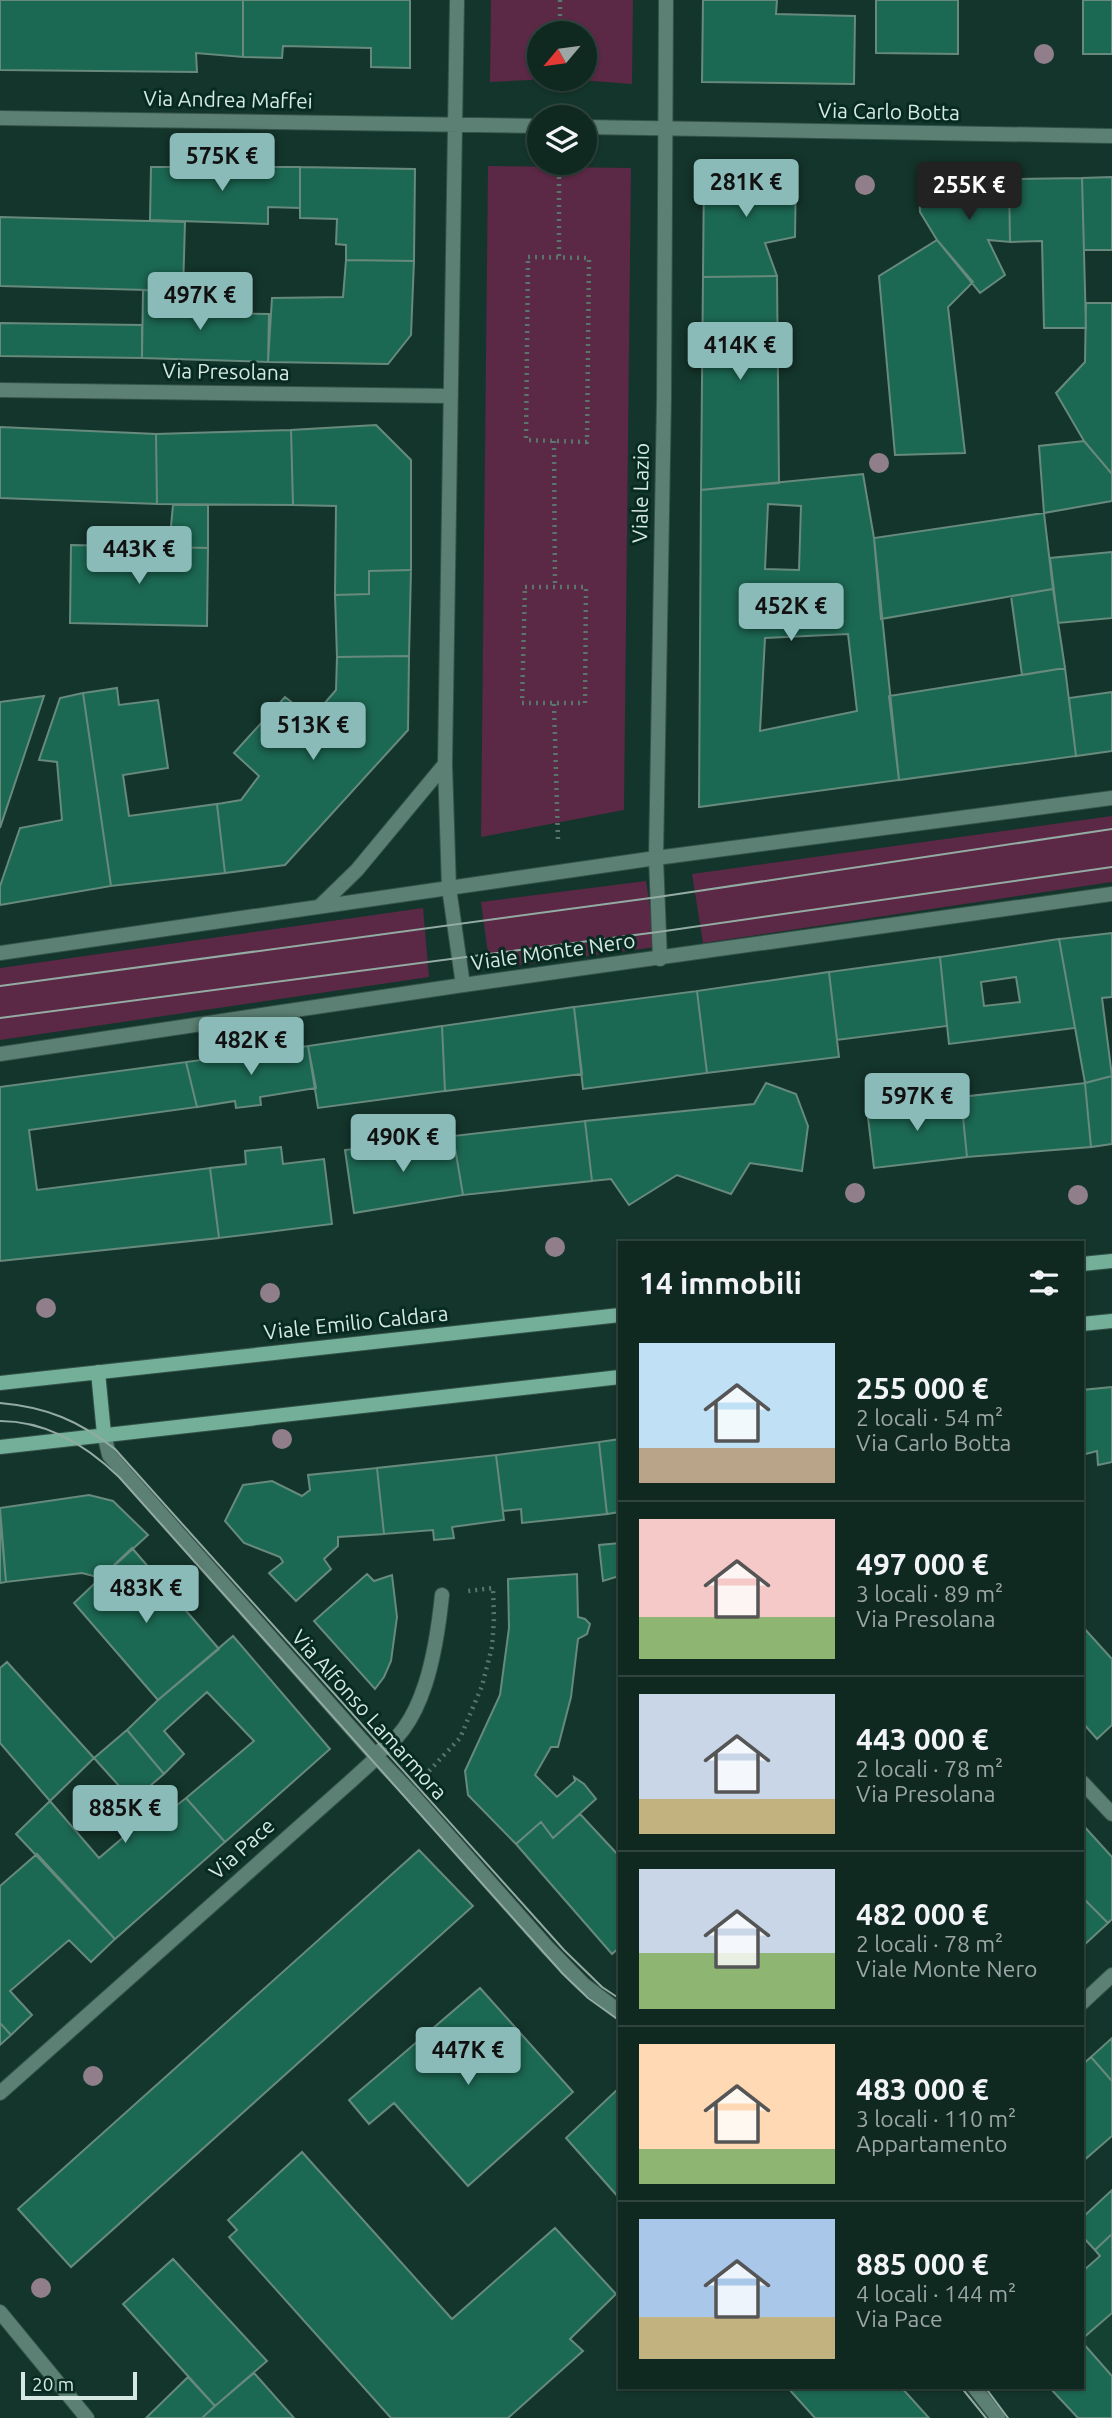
<!DOCTYPE html>
<html lang="it">
<meta charset="utf-8">
<style>
body{margin:0;font-family:Ubuntu,sans-serif;background:#1d342d;color:#f1f3f6;height:100vh;display:flex;flex-direction:column;font-size:26px;white-space:nowrap}
*{box-sizing:border-box;margin:0}
p{font-size:23px;color:#9ba6a5}
.icon{flex:none;width:38px;height:38px;fill:none;stroke:currentColor;stroke-width:2;stroke-linecap:round;stroke-linejoin:round}
.map{position:relative;flex:1;overflow:hidden}
.panel{position:absolute;left:618px;top:1241px;width:466px;height:1148px;display:flex;flex-direction:column;background:#0f2820;border-radius:0px;box-shadow:0 2px 5px #0004,0 0 0 2px #2f443e}
.panel>*{flex:none}
.needle{width:46px;rotate:241deg}
.tools{position:absolute;left:527px;top:21px;display:grid;gap:14px}
.tools a{display:grid;place-items:center;width:70px;height:70px;border-radius:50%;background:#0f2820;box-shadow:0 2px 5px #0004,0 0 0 2px #2f443e;font-size:35px}
.scale{position:absolute;left:21px;bottom:18px;width:116px;box-sizing:border-box;padding-left:7px;border:4px solid #d5e8e1;border-top:0;font-size:19px;line-height:24px;white-space:nowrap;color:#d5e8e1;-webkit-text-stroke:5px #082b21;paint-order:stroke}
.price{position:absolute;translate:-50% -60px;padding:0 16px;border-radius:7px;background:#8bbbb9;color:#111;font-size:23px;line-height:46px;filter:drop-shadow(0 2px 4px #0008)}
.price::after{content:'';position:absolute;left:50%;top:42px;width:21px;height:16px;margin-left:-10px;background:inherit;clip-path:polygon(0 0,100% 0,50% 100%)}
.price.selected{background:#222;color:#fff}
ul{padding:0;list-style:none}
li{display:flex;align-items:center;gap:21px;height:175px;padding:0 21px}
li+li{border-top:2px solid #2f443e}
li span{display:grid;place-items:center;flex:none;width:196px;height:140px;border-radius:0px;color:#555}
li>.icon{margin-inline-start:auto}
span .icon{width:84px;height:84px;fill:#fffc;stroke-width:1}
li b{font-size:30px}
h2{display:flex;justify-content:space-between;align-items:center;height:84px;padding:0 21px;font-size:30px}
.map>svg:first-child{display:block}
</style>
<div class="map">
<svg width="1112" height="2418" viewBox="0 0 1112 2418">
<rect width="100%" height="100%" fill="#14352b"/>
<path fill="#154133" d="M1112,2234V2418H1078L1049,2387H1082V2272L1100,2256L1095,2250Z"/>
<path fill="#5b2845" d="M491,0H633L632,84L566,79H584V33H539V79H551L490,82Z
M488,166L631,168L624,810L481,837Z
M1112,816V882L703,943L692,874Z
M646,881L656,947L490,969L481,902Z
M423,908L429,977L0,1040V968Z"/>
<path fill="#1c6953" stroke="#678a7d" stroke-width="2" fill-rule="evenodd" d="M0,0H243V57L196,53L197,72L0,70Z
M243,0H410V68L371,67V48L283,46L282,58L243,57Z
M703,0H777L776,14L855,16L854,84L702,82Z
M876,0H958V54L876,53Z
M1083,0H1112V54H1083Z
M151,167H300V208L268,207V224L150,220Z
M300,167L415,169L414,261L346,260V245L336,244L337,219L300,218Z
M704,167L796,169L795,237L765,243L777,276L703,277Z
M919,177L1009,179L1010,242L988,240L1005,275L980,293L937,240L920,212Z
M1112,177V250H1084L1082,178Z
M1082,178L1086,328H1044L1042,241L1010,242L1009,179Z
M0,217L185,222L183,291L0,286Z
M937,240L973,282L948,307L965,453L895,455L879,276Z
M346,260L414,261L411,335L388,364L268,362L272,298L343,297Z
M777,276L779,483L701,490L703,277Z
M143,290L183,291V312L269,314L268,362L142,358Z
M1086,303H1112V474L1084,441L1056,393L1085,362Z
M0,323L142,325V358L0,356Z
M376,425L411,460V570L369,571V594L335,595L336,506L293,505L291,430Z
M0,427L156,434L157,504L0,498Z
M291,430L293,505L157,504L156,434Z
M1084,441L1112,474V501L1044,513L1039,446Z
M863,474L874,538L899,780L699,807L701,490ZM768,504L801,506L799,570L765,569ZM848,634L857,711L760,731L765,638Z
M173,505H208V548L169,547Z
M1044,513L1053,589L881,619L874,538Z
M71,545L208,548L207,626L70,623Z
M1112,552V618L1058,623L1050,558Z
M411,570L409,656L337,657L335,595L369,594V571Z
M1053,589L1065,668L1022,675L1011,596Z
M409,656L408,730L285,865L225,873L217,804L241,800L259,776L234,753L285,697L312,718L336,690L337,657Z
M1065,668L1076,756L899,780L889,696Z
M117,688L119,705L158,700L168,768L123,775L129,816L217,804L225,873L111,886L83,693Z
M1112,692V751L1076,756L1069,698Z
M83,693L111,886L0,905V886L20,828L62,820L57,762L39,760L60,698Z
M44,696L0,828V702Z
M1112,933V997L1102,998L1112,1076L1085,1083L1059,939Z
M1059,939L1075,1028L949,1044L940,957ZM1016,977L1020,1002L984,1006L981,982Z
M940,957L947,1026L837,1040L829,972Z
M829,972L839,1057L707,1073L697,991Z
M697,991L707,1073L583,1089L574,1007Z
M574,1007L582,1074L445,1091L442,1026Z
M442,1026L445,1091L318,1108L308,1046Z
M308,1046L316,1088L260,1097L261,1105L236,1108L235,1101L197,1107L186,1062Z
M186,1062L197,1107L29,1130L37,1190L210,1168L219,1238L0,1261V1087Z
M1112,1076V1144L1091,1147L1085,1083Z
M766,1083L796,1094L808,1126L802,1171L750,1163L731,1194L677,1175L629,1205L611,1179L592,1181L585,1121L754,1104Z
M1085,1083L1091,1147L967,1157L961,1097Z
M961,1097L967,1157L874,1168L867,1109Z
M585,1121L592,1181L463,1195L453,1136Z
M453,1136L463,1195L354,1213L345,1150Z
M281,1147L283,1164L324,1159L332,1224L219,1238L210,1168L246,1164L245,1151Z
M1112,1387V1462L1098,1465L1097,1451L1082,1455V1390Z
M620,1439V1512L607,1514L599,1442Z
M599,1442L607,1514L522,1523L521,1509L503,1511L496,1455Z
M496,1455L504,1520L452,1527L454,1538L434,1540L433,1530L384,1534L377,1468Z
M377,1468L384,1534L338,1537V1546L324,1559L331,1569L296,1601L269,1573L283,1562L280,1557L244,1543L225,1521L243,1485L272,1481L302,1496L310,1490L308,1475Z
M89,1495L113,1501L148,1535L101,1578L82,1573L6,1582L0,1508Z
M0,1516L6,1582L0,1583Z
M620,1543V1587L619,1576L603,1581L599,1545Z
M132,1548L219,1649L158,1700L74,1603Z
M367,1574L374,1581L392,1575L397,1617L391,1661L384,1677L375,1689L314,1621Z
M577,1574L578,1617L585,1619L590,1624L587,1634L578,1639L571,1697L558,1747H551L535,1775L557,1797L575,1781L574,1777L584,1784L596,1799L553,1838L541,1822L516,1844L468,1795L465,1771L500,1695L509,1628L508,1579Z
M1082,1626L1112,1659V1725L1097,1739L1082,1722Z
M233,1636L330,1749L225,1842L186,1798L254,1741L207,1692L164,1731L184,1754L164,1774L127,1730L158,1700Z
M7,1662L94,1758L50,1801L0,1743V1668Z
M127,1730L164,1774L151,1785L172,1809L186,1798L225,1842L115,1939L16,1834L50,1801L99,1858L147,1817L94,1758Z
M580,1814L620,1857V1947L612,1954L516,1844L541,1822L553,1838Z
M1082,1824L1112,1857V1919L1108,1923L1082,1897Z
M419,1850L473,1906L71,2267L18,2209Z
M37,1854L115,1939L91,1962L69,1940L10,1991L32,2015L11,2035L0,2023V1886Z
M1082,1897L1108,1923L1082,1947Z
M480,1988L573,2092L468,2186L394,2103L369,2124L349,2100Z
M0,2023L11,2035L0,2045Z
M1112,2038V2081L1091,2057Z
M1091,2057L1112,2081V2136L1082,2162V2065Z
M620,2087V2199L566,2138Z
M302,2152L452,2319L555,2228L616,2294L570,2339L583,2351L508,2418H391L229,2237L237,2230L228,2220Z
M1112,2190V2234L1095,2250L1082,2236V2218Z
M1112,2234V2313L1082,2339V2272L1100,2256L1095,2250Z
M173,2259L267,2361L215,2406L123,2304Z
M1082,2342L1112,2376V2418H1078L1049,2387H1082Z
M254,2373L294,2418H202L215,2406Z
M188,2377L215,2406L202,2418H146Z
M787,2387H901L929,2418H815Z"/>
<g fill="none" stroke-linecap="round" stroke-linejoin="round">
<defs>
<path id="service" d="M374,1754C425,1731 437,1644 442,1595
M1082,1782L1112,1814"/>
<path id="minor" d="M0,118L539,126
M584,127L1112,136
M0,390L451,396
M656,858L664,399L666,0
M449,888L445,764L457,0
M321,905L357,870L445,764
M104,1434L109,1455L374,1754L409,1791L547,1947L583,1984L620,2012
M1082,2003L1112,1975
M0,2093L351,1781L373,1761L374,1754
M0,2312L87,2418
M974,2387L998,2418"/>
<path id="tertiary" d="M656,858L660,959
M449,888L463,985
M0,953L656,858L1112,798
M0,1054L463,985L1112,894"/>
<path id="secondary" d="M1082,1264L1112,1261
M1082,1324L1112,1321
M98,1372L104,1434
M0,1383L620,1315
M0,1447L620,1377"/>
</defs>
<use href="#service" stroke="#335248" stroke-width="16"/>
<use href="#minor" stroke="#335248" stroke-width="16"/>
<use href="#tertiary" stroke="#335248" stroke-width="16"/>
<use href="#secondary" stroke="#335248" stroke-width="16"/>
<path stroke="#59756c" stroke-width="4.5" stroke-dasharray="2 5" stroke-linecap="butt" d="M560,0V33
M559,163V257
M528,257L589,258L587,442L526,440Z
M554,441L555,587
M525,587H586L585,703H522Z
M554,704L558,840
M429,1771L460,1738L482,1686L492,1647L494,1619L493,1588L468,1591"/>
<use href="#service" stroke="#5c8073" stroke-width="14"/>
<use href="#minor" stroke="#5c8073" stroke-width="14"/>
<use href="#tertiary" stroke="#5c8073" stroke-width="14"/>
<use href="#secondary" stroke="#74af9a" stroke-width="14"/>
<path stroke="#93aba3" stroke-width="2" d="M0,986L658,897L1112,829
M0,1018L658,932L1112,867
M0,1403C47,1407 79,1421 115,1449L564,1950L602,1987L620,1999
M0,1421C47,1421 86,1445 119,1477L563,1974L588,1998L620,2021
M961,2387L986,2418
M985,2387L1008,2418"/>
</g>
<g fill="#907e8a">
<circle cx="1044" cy="54" r="10"/>
<circle cx="865" cy="185" r="10"/>
<circle cx="879" cy="463" r="10"/>
<circle cx="855" cy="1193" r="10"/>
<circle cx="1078" cy="1195" r="10"/>
<circle cx="555" cy="1247" r="10"/>
<circle cx="270" cy="1293" r="10"/>
<circle cx="46" cy="1308" r="10"/>
<circle cx="282" cy="1439" r="10"/>
<circle cx="93" cy="2076" r="10"/>
<circle cx="41" cy="2288" r="10"/>
</g>
<g text-anchor="middle" stroke-width="6" stroke-linejoin="round" paint-order="stroke">
<g font-size="21" fill="#d5e8e1" stroke="#082b21">
<text transform="translate(228 100) rotate(1)" y="7">Via Andrea Maffei</text>
<text transform="translate(889 112) rotate(1)" y="7">Via Carlo Botta</text>
<text transform="translate(226 372) rotate(1)" y="7">Via Presolana</text>
<text transform="translate(641 493) rotate(-89)" y="7">Viale Lazio</text>
<text transform="translate(553 952) rotate(-8)" y="7">Viale Monte Nero</text>
<text transform="translate(356 1323) rotate(-6)" y="7">Viale Emilio Caldara</text>
<text transform="translate(369 1715) rotate(48)" y="7">Via Alfonso Lamarmora</text>
<text transform="translate(242 1849) rotate(-42)" y="7">Via Pace</text>
</g>
</g>
</svg>
<div class="tools">
<a><svg class="needle" viewBox="-14 -14 28 28"><path d="M0-13l5 13h-10z" fill="#e53935"/><path d="M0 13l5-13h-10z" fill="#9ba6a5"/></svg></a>
<a><svg class="icon" aria-label="layers" viewBox="0 0 24 24"><path d="M12 4l9 5-9 5-9-5zM3 14l9 5 9-5"/></svg></a>
</div>
<div class="scale">20 m</div>
<b class="price" style="left:222px;top:193px">575K €</b>
<b class="price" style="left:746px;top:219px">281K €</b>
<b class="price selected" style="left:969px;top:222px">255K €</b>
<b class="price" style="left:200px;top:332px">497K €</b>
<b class="price" style="left:740px;top:382px">414K €</b>
<b class="price" style="left:139px;top:586px">443K €</b>
<b class="price" style="left:791px;top:643px">452K €</b>
<b class="price" style="left:313px;top:762px">513K €</b>
<b class="price" style="left:251px;top:1077px">482K €</b>
<b class="price" style="left:917px;top:1133px">597K €</b>
<b class="price" style="left:403px;top:1174px">490K €</b>
<b class="price" style="left:146px;top:1625px">483K €</b>
<b class="price" style="left:125px;top:1845px">885K €</b>
<b class="price" style="left:468px;top:2087px">447K €</b>
<section class="panel">
<h2>14 immobili<svg class="icon" aria-label="filters" viewBox="0 0 24 24"><path d="M4 7h16M4 17h16"/><circle cx="9" cy="7" r="2"/><circle cx="15" cy="17" r="2"/></svg></h2>
<ul>
<li><span style="background:linear-gradient(#bfe0f5 75%,#b9a48a 0)"><svg class="icon" aria-label="home" viewBox="0 0 24 24"><path d="M3 11l9-7 9 7M6 9v11h12V9"/></svg></span><div><b>255 000 €</b><p>2 locali · 54 m²</p><p>Via Carlo Botta</p></div></li>
<li><span style="background:linear-gradient(#f6c9c9 70%,#8fb573 0)"><svg class="icon" aria-label="home" viewBox="0 0 24 24"><path d="M3 11l9-7 9 7M6 9v11h12V9"/></svg></span><div><b>497 000 €</b><p>3 locali · 89 m²</p><p>Via Presolana</p></div></li>
<li><span style="background:linear-gradient(#c9d6e8 75%,#c2b280 0)"><svg class="icon" aria-label="home" viewBox="0 0 24 24"><path d="M3 11l9-7 9 7M6 9v11h12V9"/></svg></span><div><b>443 000 €</b><p>2 locali · 78 m²</p><p>Via Presolana</p></div></li>
<li><span style="background:linear-gradient(#c9d6e8 60%,#8fb573 0)"><svg class="icon" aria-label="home" viewBox="0 0 24 24"><path d="M3 11l9-7 9 7M6 9v11h12V9"/></svg></span><div><b>482 000 €</b><p>2 locali · 78 m²</p><p>Viale Monte Nero</p></div></li>
<li><span style="background:linear-gradient(#ffd9b3 75%,#8fb573 0)"><svg class="icon" aria-label="home" viewBox="0 0 24 24"><path d="M3 11l9-7 9 7M6 9v11h12V9"/></svg></span><div><b>483 000 €</b><p>3 locali · 110 m²</p><p>Appartamento</p></div></li>
<li><span style="background:linear-gradient(#a9c7e8 70%,#c2b280 0)"><svg class="icon" aria-label="home" viewBox="0 0 24 24"><path d="M3 11l9-7 9 7M6 9v11h12V9"/></svg></span><div><b>885 000 €</b><p>4 locali · 144 m²</p><p>Via Pace</p></div></li>
</ul>
</section>
</div>
